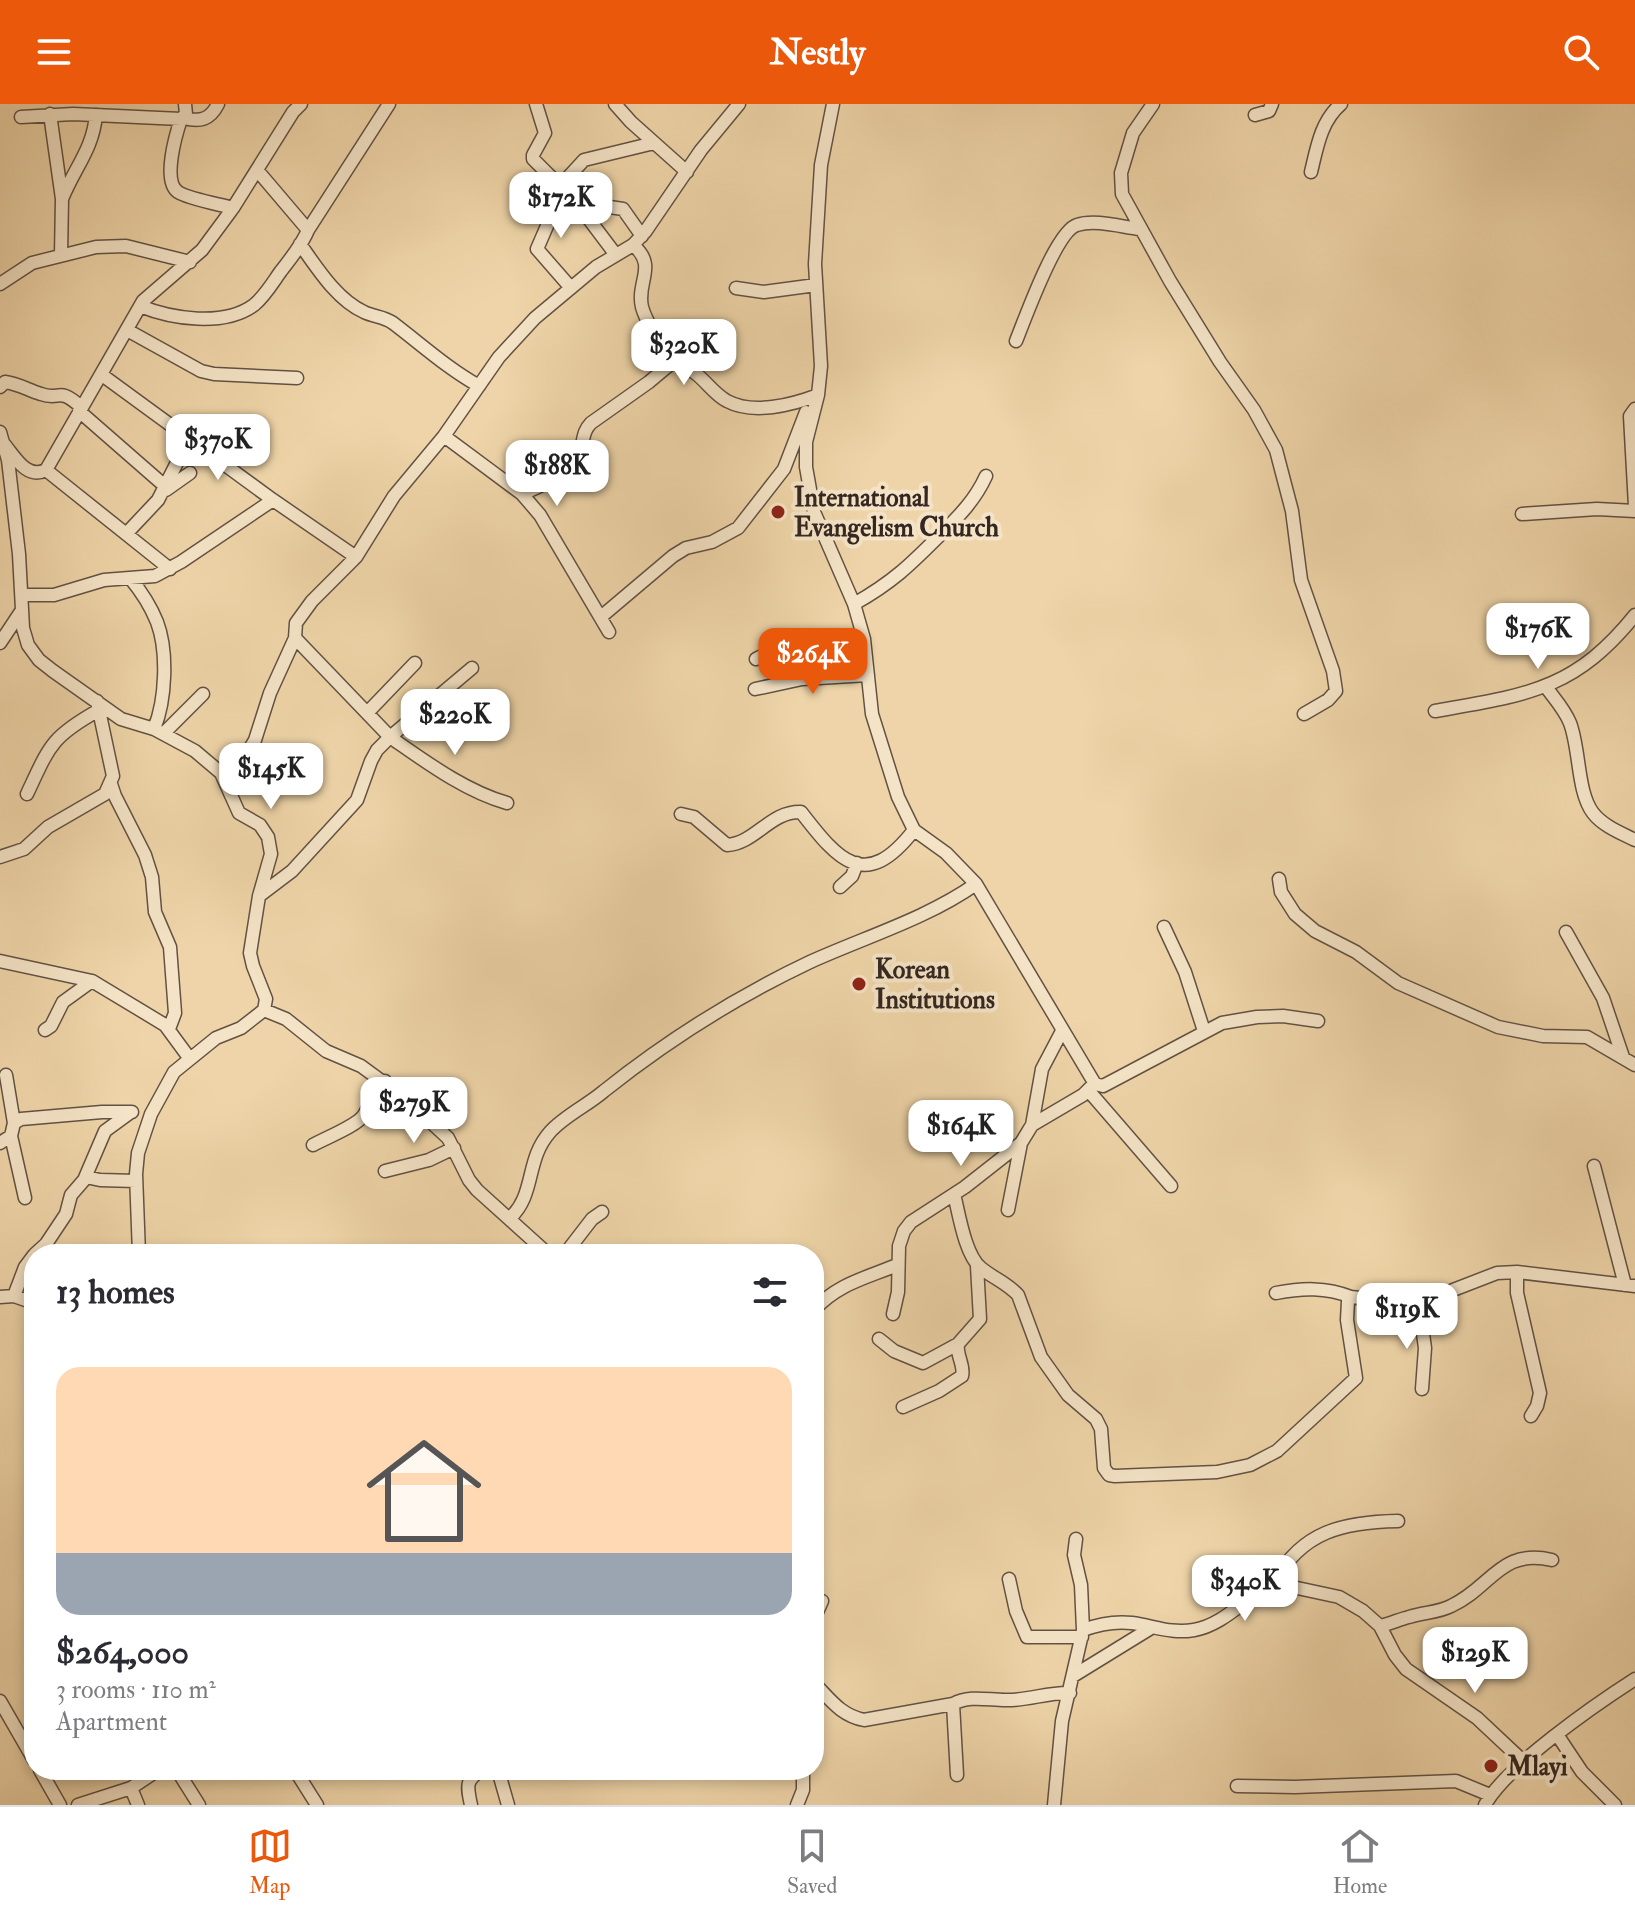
<!DOCTYPE html>
<meta charset="utf-8">
<style>
body{margin:0;font-family:"IM FELL Double Pica",serif;background:#f7f7f7;color:#2b2b33;height:100vh;display:flex;flex-direction:column;font-size:30px;white-space:nowrap}
*{box-sizing:border-box;margin:0}
p{font-size:26px;color:#7c7c81}
.icon{flex:none;width:44px;height:44px;fill:none;stroke:currentColor;stroke-width:2;stroke-linecap:round;stroke-linejoin:round}
.map{position:relative;flex:1;overflow:hidden}
.side{position:absolute;left:24px;top:1140px;width:800px;height:536px;display:flex;flex-direction:column;background:#fff;border-radius:32px;box-shadow:0 4px 12px #0003}
.side>*{flex:none}
.price{position:absolute;translate:-50% -68px;padding:0 18px;border-radius:16px;background:#fff;color:#222;font-size:26px;line-height:52px;filter:drop-shadow(0 2px 4px #0008)}
.price::after{content:'';position:absolute;left:50%;top:48px;width:24px;height:18px;margin-left:-12px;background:inherit;clip-path:polygon(0 0,100% 0,50% 100%)}
.price.on{background:#ea580c;color:#fff}
ul{padding:0;list-style:none}
li{display:grid;align-content:center;gap:16px;height:424px;padding:0 32px}
li span{display:grid;place-items:center;height:248px;border-radius:24px;color:#555}
li>.icon{margin-inline-start:auto}
span .icon{width:144px;height:144px;fill:#fffc;stroke-width:1}
li b{font-size:34px}
h2{display:flex;justify-content:space-between;align-items:center;height:96px;padding:0 32px;font-size:34px}
header{display:flex;justify-content:space-between;align-items:center;height:104px;padding:0 32px;background:#ea580c;color:#fff;font-size:36px;font-weight:700}
.dock{display:flex;justify-content:space-around;align-items:center;height:112px;border-top:2px solid #e1e1e2;background:#fff;font-size:22px;color:#7c7c81}
.dock a{display:grid;justify-items:center;gap:4px}
.dock .on{color:#ea580c}
.map>svg:first-child{display:block}
</style>
<header><svg class="icon" aria-label="menu" viewBox="0 0 24 24"><path d="M4 6h16M4 12h16M4 18h16"/></svg>Nestly<svg class="icon" aria-label="search" viewBox="0 0 24 24"><circle cx="10" cy="10" r="6"/><path d="M15 15l6 6"/></svg></header>
<div class="map">
<svg width="1635" height="1701" viewBox="0 0 1635 1701">
<rect width="100%" height="100%" fill="#eed4a8"/>
<filter id="stains"><feTurbulence type="fractalNoise" baseFrequency=".0025" numOctaves="4"/><feColorMatrix values="0 0 0 0 .2 0 0 0 0 .09 0 0 0 0 .02 0 0 0 .5 -.17"/></filter>
<radialGradient id="worn" r=".72"><stop offset=".6" stop-color="#630" stop-opacity="0"/><stop offset="1" stop-color="#630" stop-opacity=".3"/></radialGradient>
<g fill="none" stroke-linecap="round" stroke-linejoin="round">
<defs>
<path id="minor" d="M536,0L545,29L533,51V55L576,98L616,151
M615,0L631,18L687,68
M833,0L821,61L815,160L821,262L818,291L806,338V363L814,408L854,500L864,535L872,610L898,693L914,726L946,749L976,780L1095,980L1103,982L1222,919L1257,913L1283,912L1318,917
M1153,0L1133,29L1121,69L1122,90L1170,177L1220,258L1254,306L1276,346L1292,407L1301,476L1333,567L1336,587L1328,596L1304,610
M50,10L62,95L61,151
M1255,11L1269,7L1272,0
M21,13L73,10L181,15L186,10L185,0
M184,14C200,18 210,16 218,0
M181,15C176,30 162,77 178,88C189,95 218,100 233,104
M1311,68C1317,43 1321,17 1341,0
M560,79L550,93V115L537,145L571,184
M561,81L584,56L654,39
M62,95C75,63 93,45 96,11
M576,98L623,105L642,132
M308,126L389,0
M300,140C317,164 337,196 364,208C374,213 383,212 393,219C422,241 447,264 479,282
M633,141C658,162 636,178 642,203C645,215 664,249 674,256C680,261 688,264 695,269C706,277 715,291 727,297C753,311 792,301 818,291
M0,180L32,159L96,143L126,142L190,158
M736,184L764,188L816,181
M140,202C172,215 224,223 254,201C265,192 273,178 281,167C291,154 302,141 308,126L257,66
M127,226L201,267L214,270L297,274
M1016,237C1025,215 1056,127 1077,121C1095,115 1122,123 1140,125
M102,271L273,396L356,453
M0,283L5,278C19,280 28,286 41,290C61,297 58,282 81,303
M1635,305L1630,312L1635,402
M79,307L166,383
M0,328L8,356L19,450L23,524L28,541L39,556L53,567L121,615L154,625L195,647L221,669L239,709L260,721L268,733L271,750L259,792L250,849L253,862L266,895L264,906L241,924L216,934L174,968L151,1010L138,1049L136,1070L139,1150
M444,332L522,390L540,411L609,528
M4,340C15,353 27,376 46,366L143,197L202,146L233,104L293,8L301,0
M46,366L170,465
M166,386L190,369
M522,390C542,381 571,371 580,349C584,337 582,328 591,319L649,278L674,257
M1522,410L1597,405L1635,407
M126,430L158,396L189,335
M130,474C140,486 151,503 157,518C168,547 166,596 154,625
M22,491H54L104,476L155,472L181,458L273,396
M854,500C893,478 910,461 941,430C960,411 975,396 986,372
M602,512L673,452L686,444L712,438L738,424L784,365L806,308
M0,539L22,506
M756,555C785,540 832,530 864,535
M472,564L390,633C426,658 465,687 507,699
M1546,583C1554,594 1565,606 1570,619C1580,645 1577,688 1593,709C1603,722 1621,729 1635,736
M755,585L802,575L868,571
M1435,607C1525,591 1574,587 1635,511
M367,609L415,559
M164,629L203,590
M221,669L246,651L255,636L270,589L295,534L296,519L312,497L356,453L394,392L444,332L499,253L535,214L596,163L633,141L645,128L701,46L739,0
M111,680L115,692L145,751L152,773L155,808L170,843L175,909L169,925
M27,690C50,641 51,633 99,606
M681,710L694,713L727,741C756,739 770,707 801,708C838,756 865,789 914,726
M0,753L24,745L48,723L105,690L113,672L97,597
M1279,775L1281,788L1295,810L1315,827L1356,848L1398,879L1498,923L1543,932L1587,933L1635,961
M840,783L852,772L857,759
M259,792L292,767L357,696L371,657L377,646L390,633L295,534
M1164,823L1185,868L1204,927
M1566,828L1603,894L1623,953
M0,857L92,877L165,921L190,955
M264,906L286,915L326,947L361,962L406,995L448,1034L469,1076L477,1086L548,1150
M45,926L51,922L63,898L92,877
M6,971L14,1019
M1088,986L1171,1082
M1032,1021L1083,991L1092,982
M11,1032L25,1094
M0,1039L11,1032L14,1019L21,1015L102,1008H132
M313,1041C325,1034 357,1022 364,1011C371,999 374,988 385,977
M1594,1062L1625,1181
M385,1067L429,1056L454,1044
M86,1073L100,1076L136,1077
M954,1090C959,1110 965,1151 981,1164C993,1174 1007,1179 1018,1191L1041,1253L1068,1291L1096,1315L1101,1325L1104,1364L1109,1371L1115,1372L1217,1368L1250,1361L1277,1347L1356,1274L1347,1216L1348,1197L1351,1193L1379,1196L1407,1208H1420L1453,1186L1497,1169L1517,1168L1635,1182
M1008,1106L1021,1039
M510,1114C536,1090 525,1056 550,1028C564,1012 588,1001 604,987C668,936 736,893 810,858C865,833 926,815 976,780
M35,1150L46,1140L66,1110L71,1091L84,1076L105,1027L131,1008
M565,1150L592,1115L602,1108
M1517,1168V1189L1540,1289L1537,1302L1531,1312
M1276,1189C1302,1184 1326,1183 1351,1193
M14,1192L25,1163L34,1151
M0,1193L14,1192L34,1199
M814,1206C837,1180 866,1174 897,1161
M1420,1208L1425,1244L1422,1285
M893,1210L898,1188L899,1142L904,1127L911,1118L965,1083L1021,1039L1032,1021L1042,965L1062,927
M879,1235L894,1247L923,1259L958,1240L980,1215L977,1162
M903,1303L939,1287L962,1272C965,1262 956,1251 958,1240
M1009,1475L1016,1507L1027,1533H1082
M1274,1479C1301,1427 1344,1418 1398,1417
M814,1515L822,1497
M1380,1522C1390,1520 1400,1515 1409,1513C1424,1508 1437,1509 1451,1502C1492,1483 1500,1444 1552,1456
M1083,1526C1099,1520 1115,1517 1132,1519C1154,1522 1171,1530 1194,1526C1224,1521 1247,1492 1274,1479L1339,1493L1363,1507L1380,1522L1395,1551L1406,1565L1477,1614L1524,1658
M1073,1572L1151,1524
M814,1579C830,1595 840,1611 864,1616L953,1600
M0,1597L34,1656
M1558,1632L1582,1668L1615,1701
M40,1666L60,1701
M177,1666L199,1701
M295,1666L317,1701
M498,1666L508,1701
M957,1671L953,1600C969,1591 988,1596 1005,1596C1027,1597 1048,1588 1070,1589
M1237,1682L1295,1683L1456,1677L1490,1691
M131,1684L138,1701
M78,1701L131,1684L158,1666
M471,1701C467,1682 465,1676 482,1666
M797,1701L803,1686V1666
M1054,1701L1062,1617L1083,1526L1081,1481L1074,1451L1076,1435
M1485,1701C1505,1663 1596,1600 1635,1575"/>
</defs>
<use href="#minor" stroke="#625243" stroke-width="15"/>
<use href="#minor" stroke="#f4e3c6" stroke-width="12"/>
</g>
<g fill="#8f2418" stroke="#f4e3c6" stroke-width="3">
<circle cx="778" cy="408" r="8"/>
<circle cx="859" cy="880" r="8"/>
<circle cx="1491" cy="1662" r="8"/>
</g>
<g text-anchor="middle" stroke-width="8" stroke-linejoin="round" paint-order="stroke">
<g font-size="26" font-weight="bold" fill="#342721" stroke="#f4e3c6" text-anchor="start">
<text x="794" y="402">International<tspan x="794" dy="30">Evangelism Church</tspan></text>
<text x="875" y="874">Korean<tspan x="875" dy="30">Institutions</tspan></text>
<text x="1507" y="1671">Mlayi</text>
</g>
</g>
<rect width="100%" height="100%" filter="url(#stains)"/>
<rect width="100%" height="100%" fill="url(#worn)"/>
</svg>
<b class="price" style="left:561px;top:136px">$172K</b>
<b class="price" style="left:684px;top:283px">$320K</b>
<b class="price" style="left:218px;top:378px">$370K</b>
<b class="price" style="left:557px;top:404px">$188K</b>
<b class="price" style="left:1538px;top:567px">$176K</b>
<b class="price on" style="left:813px;top:592px">$264K</b>
<b class="price" style="left:455px;top:653px">$220K</b>
<b class="price" style="left:271px;top:707px">$145K</b>
<b class="price" style="left:414px;top:1041px">$279K</b>
<b class="price" style="left:961px;top:1064px">$164K</b>
<b class="price" style="left:1407px;top:1247px">$119K</b>
<b class="price" style="left:1245px;top:1519px">$340K</b>
<b class="price" style="left:1475px;top:1591px">$129K</b>
<section class="side">
<h2>13 homes<svg class="icon" aria-label="filters" viewBox="0 0 24 24"><path d="M4 7h16M4 17h16"/><circle cx="9" cy="7" r="2"/><circle cx="15" cy="17" r="2"/></svg></h2>
<ul>
<li><span style="background:linear-gradient(#ffd9b3 75%,#9aa5b1 0)"><svg class="icon" aria-label="home" viewBox="0 0 24 24"><path d="M3 11l9-7 9 7M6 9v11h12V9"/></svg></span><div><b>$264,000</b><p>3 rooms · 110 m²</p><p>Apartment</p></div></li>
</ul>
</section>
</div>
<nav class="dock">
<a class="on"><svg class="icon" aria-label="map" viewBox="0 0 24 24"><path d="M3 6l6-2 6 2 6-2v14l-6 2-6-2-6 2zM9 4v14M15 6v14"/></svg>Map</a>
<a><svg class="icon" aria-label="saved" viewBox="0 0 24 24"><path d="M7 4h10v16l-5-4-5 4z"/></svg>Saved</a>
<a><svg class="icon" aria-label="home" viewBox="0 0 24 24"><path d="M3 11l9-7 9 7M6 9v11h12V9"/></svg>Home</a>
</nav>
